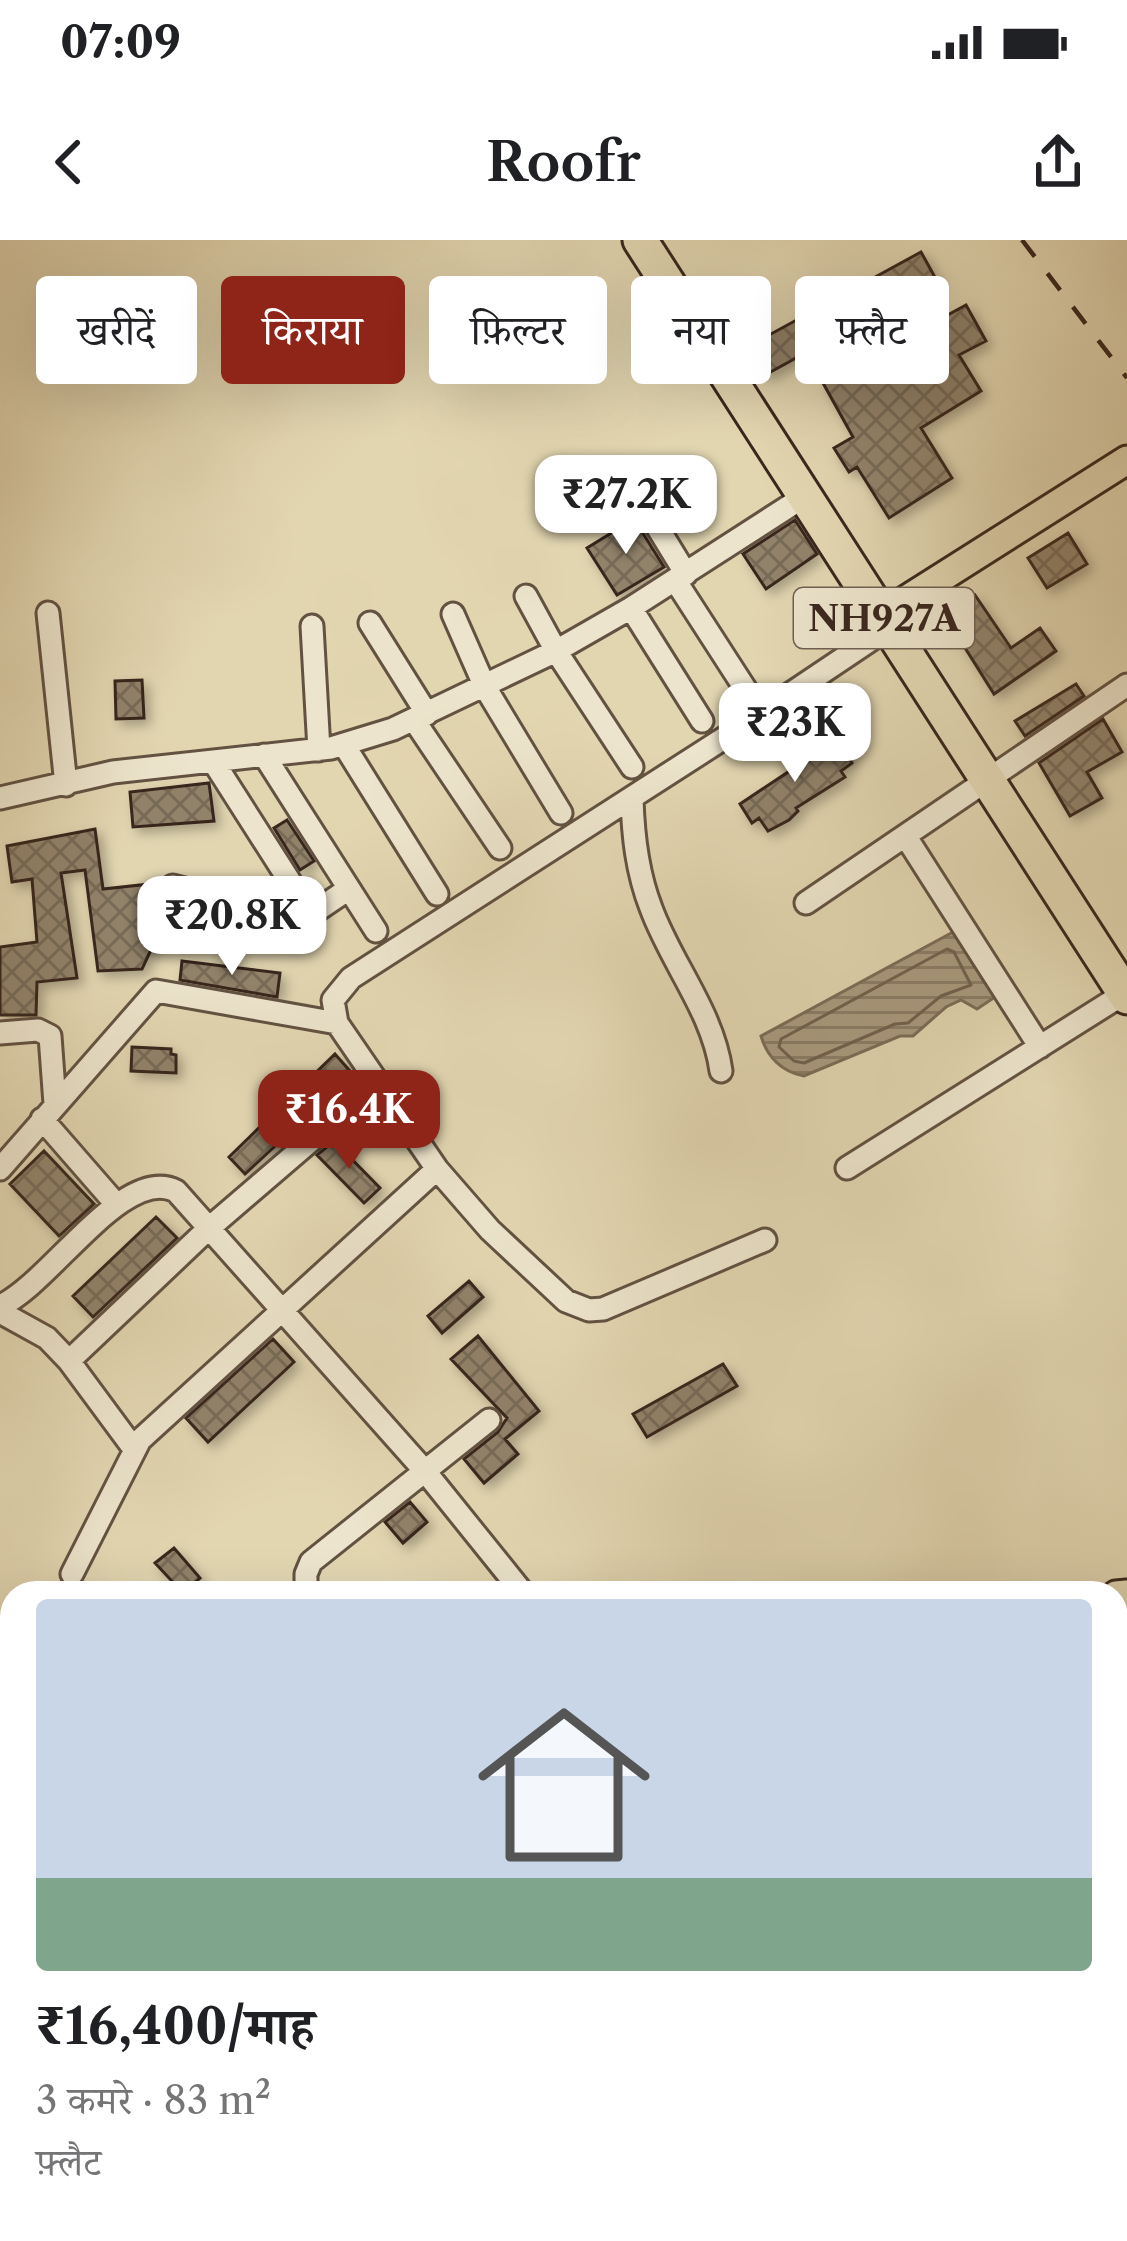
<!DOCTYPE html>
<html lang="hi">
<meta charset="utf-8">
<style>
body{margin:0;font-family:"Libre Caslon Text","Noto Serif Devanagari",serif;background:#f2f2f2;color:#202124;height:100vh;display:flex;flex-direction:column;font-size:45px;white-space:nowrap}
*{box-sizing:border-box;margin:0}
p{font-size:39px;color:#757577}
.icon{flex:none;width:66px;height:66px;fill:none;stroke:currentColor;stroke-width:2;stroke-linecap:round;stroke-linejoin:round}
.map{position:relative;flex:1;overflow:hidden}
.side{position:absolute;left:0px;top:1341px;width:1128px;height:660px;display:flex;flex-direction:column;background:#fff;border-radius:36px 36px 0 0;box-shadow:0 12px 48px #0002}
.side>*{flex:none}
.hud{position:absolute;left:36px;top:36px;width:1056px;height:108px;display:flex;gap:24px}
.price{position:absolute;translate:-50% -102px;padding:0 27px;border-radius:24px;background:#fff;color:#222;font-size:39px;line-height:78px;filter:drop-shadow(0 3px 6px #0008)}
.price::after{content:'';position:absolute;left:50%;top:72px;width:36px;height:27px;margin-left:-18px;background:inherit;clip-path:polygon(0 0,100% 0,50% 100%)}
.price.active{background:#8f2418;color:#fff}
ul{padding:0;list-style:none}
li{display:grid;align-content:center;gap:24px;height:636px;padding:0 36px}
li+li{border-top:3px solid #e0e0e0}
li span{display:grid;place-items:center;height:372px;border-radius:12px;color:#555}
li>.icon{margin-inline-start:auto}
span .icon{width:216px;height:216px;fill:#fffc;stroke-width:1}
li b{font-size:51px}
.chip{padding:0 42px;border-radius:12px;background:#fff;box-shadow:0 12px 48px #0002;font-size:42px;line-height:108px}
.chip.active{background:#8f2418;color:#fff}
.status{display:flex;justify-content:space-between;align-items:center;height:84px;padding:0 60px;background:#fff;direction:ltr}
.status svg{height:33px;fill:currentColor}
header{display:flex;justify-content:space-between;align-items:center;height:156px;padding:0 36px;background:#fff;font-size:54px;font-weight:600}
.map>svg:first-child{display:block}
</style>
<div class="status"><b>07:09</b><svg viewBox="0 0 49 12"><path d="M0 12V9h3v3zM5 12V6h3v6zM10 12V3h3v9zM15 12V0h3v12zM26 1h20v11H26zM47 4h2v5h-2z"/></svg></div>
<header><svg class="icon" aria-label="back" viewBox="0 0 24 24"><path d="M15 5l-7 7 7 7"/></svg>Roofr<svg class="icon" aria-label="share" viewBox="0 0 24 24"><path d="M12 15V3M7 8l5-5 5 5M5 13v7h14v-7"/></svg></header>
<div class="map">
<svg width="1127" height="2001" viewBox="0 0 1127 2001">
<defs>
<pattern id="water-rules" width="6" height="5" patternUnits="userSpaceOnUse" patternTransform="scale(3)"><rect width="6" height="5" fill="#a99a7f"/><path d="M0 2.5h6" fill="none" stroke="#8b7d67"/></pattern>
<pattern id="building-cross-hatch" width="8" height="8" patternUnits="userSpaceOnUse" patternTransform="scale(3)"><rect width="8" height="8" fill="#91826a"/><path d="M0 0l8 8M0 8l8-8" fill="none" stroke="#776a57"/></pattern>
<filter id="shadow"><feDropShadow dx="5.5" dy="5.5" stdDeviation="6" flood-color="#0004"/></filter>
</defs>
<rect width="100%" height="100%" fill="#e2d6b1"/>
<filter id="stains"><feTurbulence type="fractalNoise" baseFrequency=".00167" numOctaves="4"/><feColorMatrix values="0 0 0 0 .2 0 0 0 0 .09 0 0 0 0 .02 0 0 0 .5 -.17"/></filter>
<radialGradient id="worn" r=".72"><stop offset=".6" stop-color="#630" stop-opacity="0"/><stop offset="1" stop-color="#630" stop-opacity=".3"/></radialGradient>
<path fill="url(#water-rules)" stroke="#7c6c58" stroke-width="3" d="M955,691L995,757L977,769L961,760L946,767L913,796H900L804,836C782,832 767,817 761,796Z"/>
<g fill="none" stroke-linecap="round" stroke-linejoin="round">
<path stroke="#71604e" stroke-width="3" d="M947,709L954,712L971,745L941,756L908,783L895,784L804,823L794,821L779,807L781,799Z"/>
</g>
<path fill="url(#building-cross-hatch)" stroke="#39261d" stroke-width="3" filter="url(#shadow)" d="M921,12L937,41L765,135L749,106Z
M966,65L986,101L959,115L981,151L921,188L952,238L889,278L857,227L849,232L834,208L853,197L823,143Z
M634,279L664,327L617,355L587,308Z
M795,280L817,314L766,349L743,314Z
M1068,293L1087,324L1047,348L1028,318Z
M975,355L1011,408L1040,388L1056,411L994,454L945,376Z
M142,440L144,478L116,479L115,441Z
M1076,444L1084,456L1025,496L1015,481Z
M1103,479L1122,512L1087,532L1102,558L1070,576L1039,523Z
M795,490L814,519L827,510L833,519L845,511L852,523L841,531L845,537L796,568L798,571L789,580L768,591L759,578L752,583L740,564L800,524L782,499Z
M209,543L214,581L133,587L130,552Z
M287,580L314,621L300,630L274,588Z
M95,589L103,649L159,643V651L168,660L170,678H166L142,729L98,731L85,630L61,633L77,738L37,742L36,775H0V707L37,702L32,639L12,642L7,606Z
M182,721L280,733L277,757L180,740Z
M132,807L171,809V814L176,815V833L131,831Z
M335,814L357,839L324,870L301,847Z
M270,877L287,895L245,934L229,917Z
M334,901L380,948L364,963L317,915Z
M44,911L94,964L59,996L10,944Z
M156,977L177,998L93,1077L73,1056Z
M469,1041L483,1057L442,1093L428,1076Z
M478,1096L539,1171L505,1199L518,1214L484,1243L464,1219L498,1192L507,1178L451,1119Z
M273,1099L294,1122L208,1202L186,1178Z
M723,1124L737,1146L647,1197L633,1174Z
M410,1262L427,1282L403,1303L385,1282Z
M174,1308L200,1338L183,1353L155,1323Z"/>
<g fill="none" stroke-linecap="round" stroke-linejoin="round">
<defs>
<path id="minor" d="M634,249L686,334
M675,340L746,450
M526,356L556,411L632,527
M631,368L702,481
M48,373L66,545
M453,374L485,447L561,573
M370,383L427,474
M312,386L319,510
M414,480L500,608
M344,505L437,654
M264,515L376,691
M213,521L310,673
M0,558L113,532L331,508L393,489L556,411L631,368L805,256
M632,558C633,596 637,632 651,668C671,723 713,772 721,831
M906,597L1040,807
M173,646L293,677L316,671L347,650
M806,663L1127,445
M0,793L38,790L50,796L55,864
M42,879L116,964
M847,928L1125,753
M0,929L156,751L337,783
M765,1000L603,1069L589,1070L566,1061L490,990L437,929L337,783L333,760L351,738L732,493L890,387
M0,1066C49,1045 124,924 176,951L424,1230L523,1353
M0,1072L47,1098L69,1121L134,1209
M69,1121L208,989L378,843
M72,1334L140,1200L437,929
M306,1353V1334L311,1322L489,1180
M0,1570H12
M1116,1626L1127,1620
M0,1708H12
M534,1989L535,2001
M611,1989L612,2001
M971,2001V1989"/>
<path id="major" d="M898,365L1127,220
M1116,1355L1127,1354
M0,1444H12"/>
<path id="highway" d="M640,0L1127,757"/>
</defs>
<use href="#minor" stroke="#635242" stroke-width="27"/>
<use href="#major" stroke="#39261d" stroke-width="33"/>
<use href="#highway" stroke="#39261d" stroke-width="39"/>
<use href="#minor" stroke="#ece4cc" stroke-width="21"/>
<use href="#major" stroke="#e2d6b1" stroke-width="27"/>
<use href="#highway" stroke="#e2d6b1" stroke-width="33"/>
<path stroke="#39261d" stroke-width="4.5" stroke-dasharray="21 21" stroke-linecap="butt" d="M1022,0L1127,138"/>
</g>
<g text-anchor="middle" stroke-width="9" stroke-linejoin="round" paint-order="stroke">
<rect fill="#ece4cc" stroke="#6f5f52" stroke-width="3" x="794" y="348" width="180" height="60" rx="9"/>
<g font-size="36" font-weight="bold" fill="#39261d">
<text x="884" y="391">NH927A</text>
</g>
</g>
<rect width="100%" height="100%" filter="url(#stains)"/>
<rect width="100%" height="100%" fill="url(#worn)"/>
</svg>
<b class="price" style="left:626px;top:317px">₹27.2K</b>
<b class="price" style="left:795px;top:545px">₹23K</b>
<b class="price" style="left:232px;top:738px">₹20.8K</b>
<b class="price active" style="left:349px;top:932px">₹16.4K</b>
<div class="hud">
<a class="chip">खरीदें</a>
<a class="chip active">किराया</a>
<a class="chip">फ़िल्टर</a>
<a class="chip">नया</a>
<a class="chip">फ़्लैट</a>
</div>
<section class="side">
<ul>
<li><span style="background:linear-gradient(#c9d6e8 75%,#7fa58c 0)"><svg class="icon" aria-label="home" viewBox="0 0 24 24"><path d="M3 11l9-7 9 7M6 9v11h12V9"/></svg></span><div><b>₹16,400/माह</b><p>3 कमरे · 83 m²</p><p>फ़्लैट</p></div></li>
</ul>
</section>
</div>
